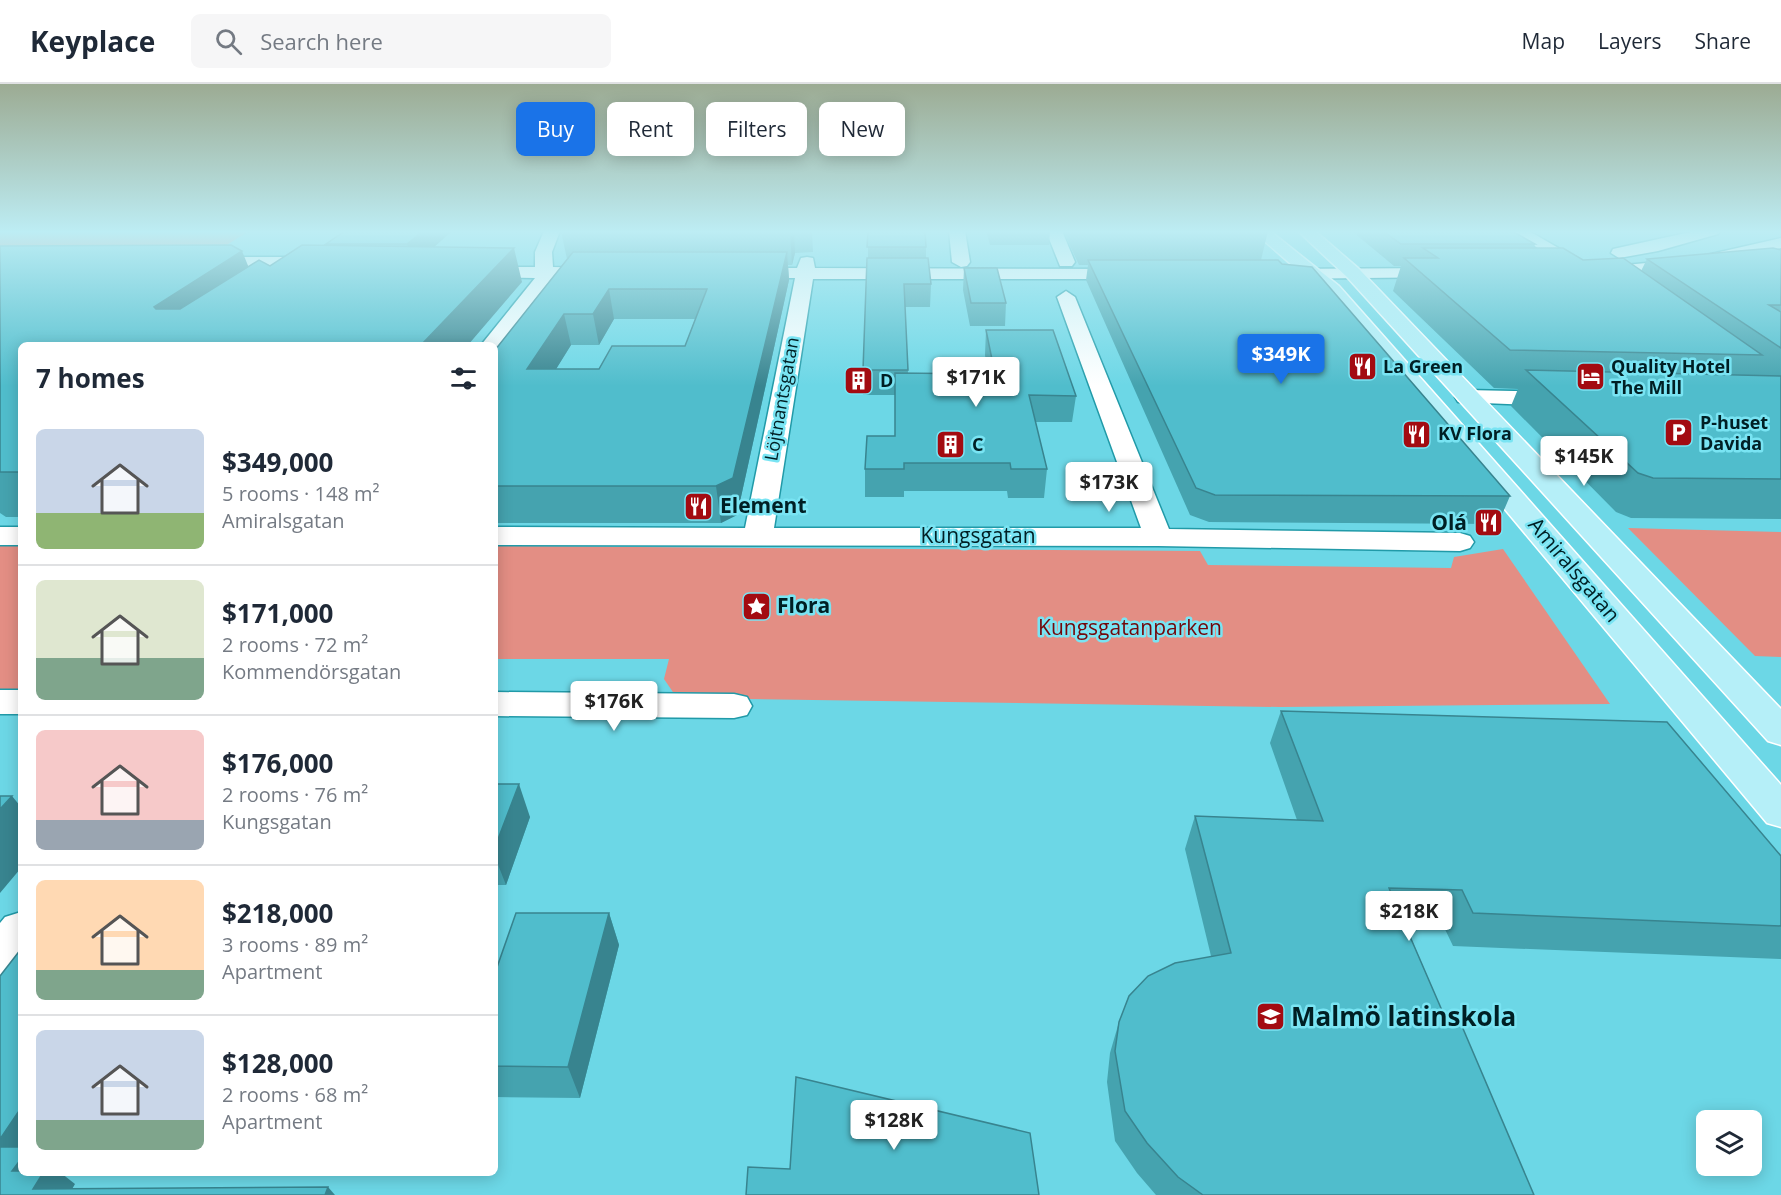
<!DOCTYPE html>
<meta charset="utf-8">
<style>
body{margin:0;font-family:"Open Sans",sans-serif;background:#f6f6f7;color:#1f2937;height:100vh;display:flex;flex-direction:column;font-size:22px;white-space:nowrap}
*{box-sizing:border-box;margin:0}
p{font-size:20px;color:#747a83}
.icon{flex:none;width:33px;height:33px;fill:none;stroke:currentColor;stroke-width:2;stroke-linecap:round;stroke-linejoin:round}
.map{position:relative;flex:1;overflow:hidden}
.sheet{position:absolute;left:18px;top:258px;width:480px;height:834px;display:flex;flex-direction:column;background:#fff;border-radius:9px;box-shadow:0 3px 15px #0003}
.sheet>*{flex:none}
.top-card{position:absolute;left:516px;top:18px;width:570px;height:54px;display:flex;gap:12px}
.fabs{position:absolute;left:1696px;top:1026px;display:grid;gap:12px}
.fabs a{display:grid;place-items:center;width:66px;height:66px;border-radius:9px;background:#fff;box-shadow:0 3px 15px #0003;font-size:30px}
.price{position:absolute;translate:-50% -51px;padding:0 14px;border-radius:6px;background:#fff;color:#222;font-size:20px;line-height:39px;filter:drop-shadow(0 2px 3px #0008)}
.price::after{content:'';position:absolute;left:50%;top:36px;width:18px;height:14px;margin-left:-9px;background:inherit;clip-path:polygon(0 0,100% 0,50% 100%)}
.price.on{background:#1a73e8;color:#fff}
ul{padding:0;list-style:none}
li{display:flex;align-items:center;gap:18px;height:150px;padding:0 18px}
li+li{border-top:2px solid #e0e1e3}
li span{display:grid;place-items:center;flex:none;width:168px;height:120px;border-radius:9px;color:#555}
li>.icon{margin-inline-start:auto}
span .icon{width:72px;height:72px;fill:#fffc;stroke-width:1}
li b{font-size:26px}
h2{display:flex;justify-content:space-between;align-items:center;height:72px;padding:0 18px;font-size:26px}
.tag{padding:0 21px;border-radius:9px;background:#fff;box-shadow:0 3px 15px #0003;font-size:21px;line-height:54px}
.tag.on{background:#1a73e8;color:#fff}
header{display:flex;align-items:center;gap:36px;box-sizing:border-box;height:84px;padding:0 30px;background:#fff;border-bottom:2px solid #e0e1e3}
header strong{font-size:28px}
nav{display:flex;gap:33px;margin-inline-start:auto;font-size:21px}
.search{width:420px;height:54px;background:#f6f6f7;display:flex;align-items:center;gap:15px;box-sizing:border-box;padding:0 21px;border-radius:9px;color:#747a83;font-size:22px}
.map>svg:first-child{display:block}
</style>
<header>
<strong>Keyplace</strong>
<div class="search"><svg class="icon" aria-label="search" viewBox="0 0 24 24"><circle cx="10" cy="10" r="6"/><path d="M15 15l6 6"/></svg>Search here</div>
<nav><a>Map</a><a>Layers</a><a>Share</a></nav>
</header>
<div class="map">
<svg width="1781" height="1111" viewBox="0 0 1781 1111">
<rect width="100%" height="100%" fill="#6cd7e6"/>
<path fill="#e38e84" d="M0,147H249L214,169H0Z
M1628,444L1781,448V573L1755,572Z
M0,459H21V610H0Z
M495,462L1200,467L1208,481L1451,484L1454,473L1503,465L1610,620L1280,623L677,614L664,595L669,575H495Z"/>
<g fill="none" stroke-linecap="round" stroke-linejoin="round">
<defs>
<path id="minor" d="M544,147H560L552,168L553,183L601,184L610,189L601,194H553L498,265L495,266V261H481L535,194L476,193L467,188L476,183H535V168Z
M949,147H965L970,178L967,182L961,183L952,178Z
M1046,147H1062L1075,178L1072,182H1060Z
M1510,147H1529L1593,184L1689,175L1781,154V164L1689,185L1595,194L1580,190Z
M1695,147H1720L1718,150L1658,167L1619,174L1611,169L1613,165Z
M203,173H319L328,178L319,183L197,182L194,178Z
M807,173L813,174L815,184L1132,185L1141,190L1132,195H813L774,444H1141L1057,213L1066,207L1075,213L1169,445L1460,449L1470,452L1474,458L1470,464L1460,467L1158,462L495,461V443L745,444L795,194H743L734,189L743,184H797L801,174Z
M1444,184L1453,189L1450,193L1277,195L1268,190L1277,185Z
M1466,306L1560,308L1568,310L1571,315L1568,320L1560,322L1458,318L1455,313L1458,308Z
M0,443H21V461H0Z
M0,606H21V630H0Z
M495,608L734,610L747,613L752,622L747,631L734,634L495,632Z
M21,828V882L16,888L0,894V839L5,833Z"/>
<path id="major" d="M1253,147H1270L1339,202L1781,701V743L1767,739L1325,210Z
M1298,147H1315L1359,185L1781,625V661L1768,657L1347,193Z"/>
</defs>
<use href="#minor" stroke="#219aa8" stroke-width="3"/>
<use href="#major" stroke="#fff" stroke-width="3"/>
<use href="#minor" fill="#fff" fill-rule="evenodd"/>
<use href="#major" fill="#b5eff8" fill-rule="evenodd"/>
</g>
<path fill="#45a3af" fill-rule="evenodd" d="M345,147H452L434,163L522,198L21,261V433H6L0,429V162L248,183L270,182L327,162L326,160Z
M561,147H812L813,168L795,169L792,181H788L789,196L737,431L721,439H495V266L567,175ZM614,235H695L685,262L599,285H556L571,261H599Z
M868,147L926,163V174L931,200L930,223H905L908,289L988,290L985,271L986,246L1076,312L1072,338H1035L1047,385L1044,414H1008L1007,407H904V413H865V385L895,352V311H863V286L868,174Z
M986,147H1050L1049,161H990Z
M1063,147H1268L1261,176L1510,412L1498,440L1209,438L1190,431L1086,196L1088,181H1079Z
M1353,147H1512L1535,160L1534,164L1583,176L1641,187L1647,175L1781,166V435L1631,434L1616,428L1511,322L1518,305L1494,304L1393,207L1401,182H1394L1353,148Z
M964,184L1006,219L1005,242H970L963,206Z
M1281,627L1781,772V875L1453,862L1442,839L1404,838L1447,938L1534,1111H1156L1137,1089L1115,1057L1107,998L1110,969L1119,938L1211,872L1185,765L1195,732L1297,736L1270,659Z
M495,700L530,733L506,801H495Z
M609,829L619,861L580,1014L495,1013V889Z"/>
<path fill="#38848f" d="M423,147H452L414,181L407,160Z
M790,147H794L795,169L792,181Z
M514,164L522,198L468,261H421Z
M242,167L256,201L172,261L154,223Z
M787,168L789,196L737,431L721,439L716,402Z
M609,205L614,235L599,261L593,230Z
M564,230L571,261L535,319L527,285Z
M519,700L530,733L506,801L495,773V763Z
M12,712L21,723V784L0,809V725Z
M609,829L619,861L580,1014L568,983Z
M21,1024V1089H61L75,1100L71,1107L41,1111L12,1087L0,1067V1055Z
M328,1103L335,1111H325Z"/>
<path fill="#50bdcc" stroke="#38848f" stroke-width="1.5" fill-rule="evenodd" d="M345,147H423L407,160H326Z
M868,147H925L926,163H867Z
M1383,147H1512L1535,160H1401Z
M231,161L242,167L154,223L156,225H180L259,176L270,182L302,161L514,164L421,261H21V388H0V162Z
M1423,164H1563L1583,176L1623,174L1762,271L1510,266L1404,174H1438Z
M1773,164L1781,166V221H1769L1781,228V264L1647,175Z
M573,168H787L733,394L716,402H495V266ZM609,205H707L685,262H612L599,285H527L564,230H593Z
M867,174H928L931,200H904L908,286H863Z
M1088,176H1278L1282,180L1312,183L1510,412L1215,411L1196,404Z
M964,184H997L1006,219H971Z
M986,246H1053L1076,312L1029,311L1047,385H1011L1010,379H904V385H865L867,352H895V289L995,290Z
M1526,286L1781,292V395L1653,394L1638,389Z
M1281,627L1667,638L1781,772V842L1473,829L1462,806L1389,804L1447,938L1461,940L1534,1111H1203L1178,1093L1147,1059L1125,1027L1115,967L1119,938L1129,912L1148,892L1175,879L1231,869L1195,732L1323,737Z
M495,700H519L495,763Z
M0,712H12L0,725Z
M516,829H609L568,983L495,982V889Z
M21,865V1024L0,1055V892Z
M796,993L1030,1049L1039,1111H746L748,1083L790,1085Z
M0,1063H21V1075L12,1087H21V1089H43L33,1105L328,1103L325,1111H0Z"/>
<linearGradient id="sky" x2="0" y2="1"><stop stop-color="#9cab93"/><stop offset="0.49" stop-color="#bdedf4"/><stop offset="1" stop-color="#bdedf4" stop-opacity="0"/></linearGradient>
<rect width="1781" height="302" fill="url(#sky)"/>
<defs>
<symbol id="restaurant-square" viewBox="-11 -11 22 22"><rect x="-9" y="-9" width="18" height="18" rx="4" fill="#a30b11" stroke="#79e4f3"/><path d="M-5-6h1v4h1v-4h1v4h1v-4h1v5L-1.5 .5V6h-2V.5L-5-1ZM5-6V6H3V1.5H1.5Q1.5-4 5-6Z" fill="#fff"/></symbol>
<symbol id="hotel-square" viewBox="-11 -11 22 22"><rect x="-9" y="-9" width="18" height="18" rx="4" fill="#a30b11" stroke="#79e4f3"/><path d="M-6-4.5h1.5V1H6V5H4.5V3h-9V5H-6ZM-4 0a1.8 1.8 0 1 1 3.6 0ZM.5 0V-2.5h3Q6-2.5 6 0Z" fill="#fff"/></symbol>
<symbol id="building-square" viewBox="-11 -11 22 22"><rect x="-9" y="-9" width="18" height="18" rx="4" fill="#a30b11" stroke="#79e4f3"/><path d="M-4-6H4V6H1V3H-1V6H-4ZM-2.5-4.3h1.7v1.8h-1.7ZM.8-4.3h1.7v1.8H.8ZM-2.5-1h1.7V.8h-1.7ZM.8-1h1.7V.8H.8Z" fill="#fff"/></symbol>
<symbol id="parking-square" viewBox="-11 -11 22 22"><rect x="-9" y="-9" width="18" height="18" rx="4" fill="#a30b11" stroke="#79e4f3"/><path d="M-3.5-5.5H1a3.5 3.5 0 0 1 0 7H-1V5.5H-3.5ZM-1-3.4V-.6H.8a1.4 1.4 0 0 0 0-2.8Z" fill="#fff"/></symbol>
<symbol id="sight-square" viewBox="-11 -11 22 22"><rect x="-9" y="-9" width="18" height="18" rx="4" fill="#a30b11" stroke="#79e4f3"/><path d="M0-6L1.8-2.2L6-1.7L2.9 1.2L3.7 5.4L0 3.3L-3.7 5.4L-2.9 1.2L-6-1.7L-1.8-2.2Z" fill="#fff"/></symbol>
<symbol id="school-square" viewBox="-11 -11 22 22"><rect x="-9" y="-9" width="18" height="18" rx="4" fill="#a30b11" stroke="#79e4f3"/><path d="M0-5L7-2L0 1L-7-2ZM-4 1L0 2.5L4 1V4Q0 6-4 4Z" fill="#fff"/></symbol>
</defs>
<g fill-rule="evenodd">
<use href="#restaurant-square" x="1346" y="266" width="33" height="33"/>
<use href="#hotel-square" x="1574" y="276" width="33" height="33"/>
<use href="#building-square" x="842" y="280" width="33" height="33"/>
<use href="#parking-square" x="1662" y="332" width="33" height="33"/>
<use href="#restaurant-square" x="1400" y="334" width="33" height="33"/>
<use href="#building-square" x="934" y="344" width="33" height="33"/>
<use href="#restaurant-square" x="682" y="406" width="33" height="33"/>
<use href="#restaurant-square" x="1472" y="422" width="33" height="33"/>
<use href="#sight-square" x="740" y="506" width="33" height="33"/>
<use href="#school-square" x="1254" y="916" width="33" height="33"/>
</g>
<g text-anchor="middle" stroke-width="5" stroke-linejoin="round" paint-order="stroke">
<g font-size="18" font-weight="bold" fill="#001f24" stroke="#79e4f3" text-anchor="start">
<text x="1383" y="289">La Green</text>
<text x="1611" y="289">Quality Hotel<tspan x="1611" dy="21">The Mill</tspan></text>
<text x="880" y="303">D</text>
<text x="1700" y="345">P-huset<tspan x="1700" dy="21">Davida</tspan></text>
<text x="1438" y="356">KV Flora</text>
<text x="972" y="367">C</text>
</g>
<g font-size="18" fill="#001f24" stroke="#79e4f3">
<text transform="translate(782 315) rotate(-80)" y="6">Löjtnantsgatan</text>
</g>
<g font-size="21" font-weight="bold" fill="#001f24" stroke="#79e4f3" text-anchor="start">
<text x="720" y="429">Element</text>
<text x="1467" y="446" text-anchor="end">Olá</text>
<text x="777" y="529">Flora</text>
</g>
<g font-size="21" fill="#001f24" stroke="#79e4f3">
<text x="978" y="459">Kungsgatan</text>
<text transform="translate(1574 486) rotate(50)" y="7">Amiralsgatan</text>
</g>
<g font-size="21" fill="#73070a" stroke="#79e4f3">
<text x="1130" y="551">Kungsgatanparken</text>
</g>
<g font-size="26" font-weight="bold" fill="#001f24" stroke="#79e4f3" text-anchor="start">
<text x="1291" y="942">Malmö latinskola</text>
</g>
</g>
</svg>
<div class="fabs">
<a><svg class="icon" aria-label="layers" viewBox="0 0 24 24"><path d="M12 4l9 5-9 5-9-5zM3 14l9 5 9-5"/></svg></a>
</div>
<b class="price on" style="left:1281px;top:301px">$349K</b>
<b class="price" style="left:976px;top:324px">$171K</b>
<b class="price" style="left:1584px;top:403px">$145K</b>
<b class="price" style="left:1109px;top:429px">$173K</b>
<b class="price" style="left:614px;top:648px">$176K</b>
<b class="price" style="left:1409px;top:858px">$218K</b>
<b class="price" style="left:894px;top:1067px">$128K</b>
<div class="top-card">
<a class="tag on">Buy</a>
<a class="tag">Rent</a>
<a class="tag">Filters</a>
<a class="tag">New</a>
</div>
<section class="sheet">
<h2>7 homes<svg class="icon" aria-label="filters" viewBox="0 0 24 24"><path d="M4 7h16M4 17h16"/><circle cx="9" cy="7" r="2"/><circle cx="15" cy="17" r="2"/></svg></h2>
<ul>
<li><span style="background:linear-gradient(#c9d6e8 70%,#8fb573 0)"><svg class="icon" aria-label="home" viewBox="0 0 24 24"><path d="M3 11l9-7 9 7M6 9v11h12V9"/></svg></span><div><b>$349,000</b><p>5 rooms · 148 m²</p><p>Amiralsgatan</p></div></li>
<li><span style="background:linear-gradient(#dfe7d0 65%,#7fa58c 0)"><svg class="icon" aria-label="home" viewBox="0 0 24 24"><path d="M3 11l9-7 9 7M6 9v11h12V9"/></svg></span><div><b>$171,000</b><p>2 rooms · 72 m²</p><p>Kommendörsgatan</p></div></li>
<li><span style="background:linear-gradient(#f6c9c9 75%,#9aa5b1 0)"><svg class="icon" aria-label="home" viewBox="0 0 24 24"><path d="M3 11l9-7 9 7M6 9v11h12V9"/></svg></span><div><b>$176,000</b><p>2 rooms · 76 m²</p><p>Kungsgatan</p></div></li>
<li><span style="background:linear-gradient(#ffd9b3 75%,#7fa58c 0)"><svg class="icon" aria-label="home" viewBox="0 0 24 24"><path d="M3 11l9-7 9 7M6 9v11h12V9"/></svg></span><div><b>$218,000</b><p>3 rooms · 89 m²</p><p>Apartment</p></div></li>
<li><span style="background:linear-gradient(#c9d6e8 75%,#7fa58c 0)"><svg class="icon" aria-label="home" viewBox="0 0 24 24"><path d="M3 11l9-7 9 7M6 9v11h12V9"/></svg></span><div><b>$128,000</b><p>2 rooms · 68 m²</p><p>Apartment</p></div></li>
</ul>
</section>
</div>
